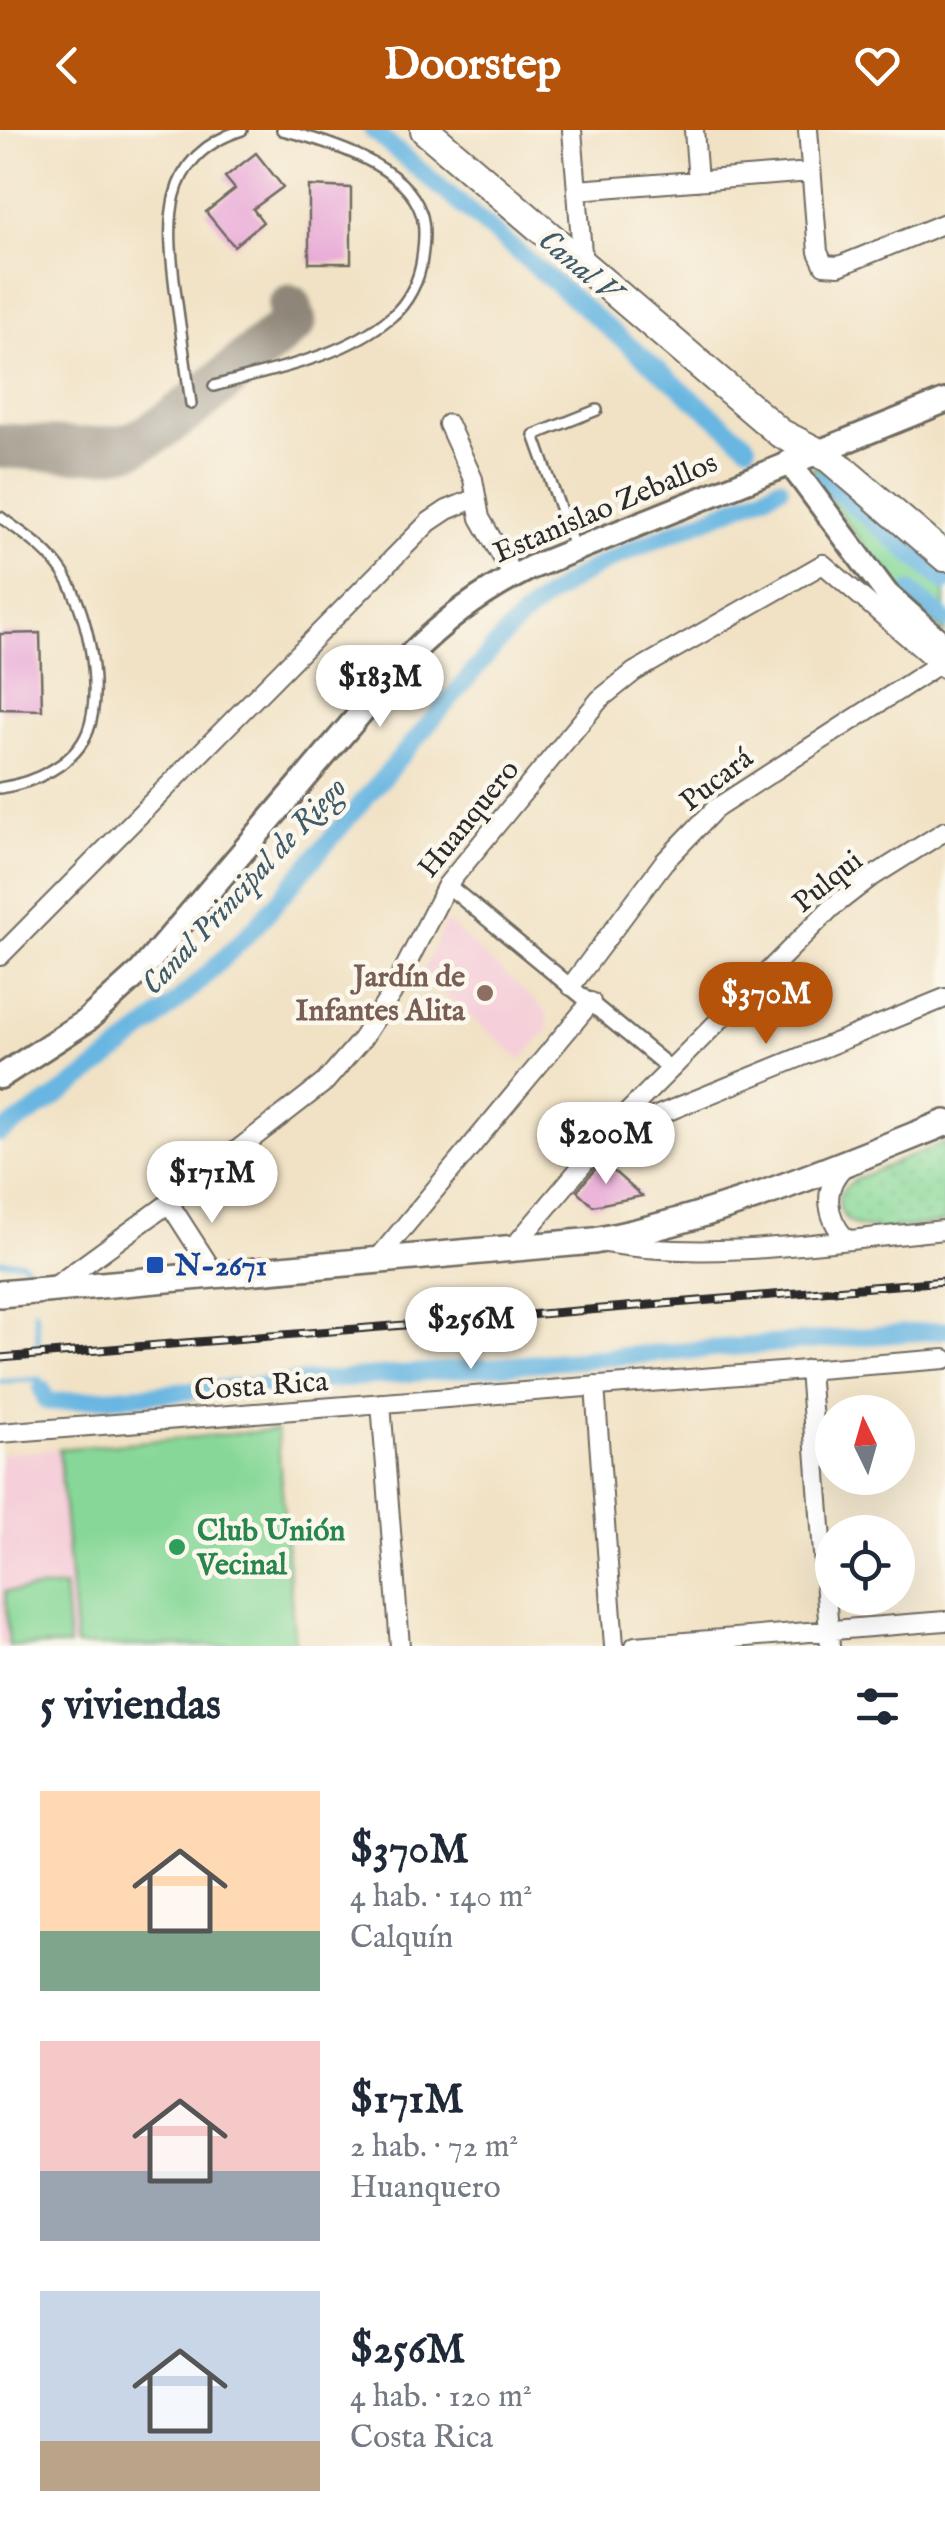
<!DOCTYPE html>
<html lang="es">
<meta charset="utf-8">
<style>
body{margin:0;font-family:"IM FELL English",serif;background:#f2f2f3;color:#1f2937;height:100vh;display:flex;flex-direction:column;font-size:38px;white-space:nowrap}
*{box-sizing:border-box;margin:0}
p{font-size:32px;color:#747a83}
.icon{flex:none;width:55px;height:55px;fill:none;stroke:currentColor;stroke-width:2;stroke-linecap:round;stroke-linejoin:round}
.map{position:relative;height:1516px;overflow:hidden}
.side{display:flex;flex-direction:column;background:#fff;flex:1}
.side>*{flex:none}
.needle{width:65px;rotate:355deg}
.fabs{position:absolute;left:815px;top:1265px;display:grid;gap:20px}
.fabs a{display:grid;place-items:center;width:100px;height:100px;border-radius:50%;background:#fff;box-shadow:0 10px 40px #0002;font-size:50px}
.price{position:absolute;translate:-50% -85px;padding:0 22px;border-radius:35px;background:#fff;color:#222;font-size:32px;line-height:65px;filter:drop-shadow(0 2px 5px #0008)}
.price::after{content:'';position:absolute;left:50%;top:60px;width:30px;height:22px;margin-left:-15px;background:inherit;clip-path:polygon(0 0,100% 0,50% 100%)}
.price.current{background:#b45309;color:#fff}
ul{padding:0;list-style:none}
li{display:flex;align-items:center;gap:30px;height:250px;padding:0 40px}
li span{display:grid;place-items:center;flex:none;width:280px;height:200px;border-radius:0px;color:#555}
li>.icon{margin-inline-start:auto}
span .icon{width:120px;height:120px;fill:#fffc;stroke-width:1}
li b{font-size:42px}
h2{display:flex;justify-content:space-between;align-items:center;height:120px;padding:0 40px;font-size:42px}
header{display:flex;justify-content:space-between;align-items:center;height:130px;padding:0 40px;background:#b45309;color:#fff;font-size:45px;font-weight:700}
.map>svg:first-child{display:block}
</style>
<header><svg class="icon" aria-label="back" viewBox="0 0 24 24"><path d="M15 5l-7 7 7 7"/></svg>Doorstep<svg class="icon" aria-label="heart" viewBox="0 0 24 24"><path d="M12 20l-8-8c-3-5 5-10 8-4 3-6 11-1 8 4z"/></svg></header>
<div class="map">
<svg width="945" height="1516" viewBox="0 0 945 1516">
<defs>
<pattern id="grass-tufts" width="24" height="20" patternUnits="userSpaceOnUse" patternTransform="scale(2.5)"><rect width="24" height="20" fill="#87d898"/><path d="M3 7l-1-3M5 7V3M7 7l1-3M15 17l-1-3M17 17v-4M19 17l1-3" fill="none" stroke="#75ba83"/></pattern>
<pattern id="park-dots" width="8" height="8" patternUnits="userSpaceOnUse" patternTransform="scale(2.5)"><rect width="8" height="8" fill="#87d898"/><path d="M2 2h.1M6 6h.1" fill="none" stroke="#75ba83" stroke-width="1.8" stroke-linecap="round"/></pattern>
</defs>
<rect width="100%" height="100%" fill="#fbf7ec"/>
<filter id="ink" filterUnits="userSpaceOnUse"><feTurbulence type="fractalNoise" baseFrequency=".01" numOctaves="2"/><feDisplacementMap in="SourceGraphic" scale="20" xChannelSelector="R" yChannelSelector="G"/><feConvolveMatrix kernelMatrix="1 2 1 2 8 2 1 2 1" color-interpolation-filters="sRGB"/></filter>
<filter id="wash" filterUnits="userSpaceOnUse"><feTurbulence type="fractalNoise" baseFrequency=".0048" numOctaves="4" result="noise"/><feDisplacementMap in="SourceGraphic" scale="40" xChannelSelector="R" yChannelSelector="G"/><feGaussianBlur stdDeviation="2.25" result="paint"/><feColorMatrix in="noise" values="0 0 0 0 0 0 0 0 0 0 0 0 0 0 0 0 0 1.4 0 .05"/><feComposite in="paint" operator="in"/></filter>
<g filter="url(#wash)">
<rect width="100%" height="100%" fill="#f1e2c5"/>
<path fill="#f5cfd9" d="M446,791L547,882L548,900L521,930L422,844Z
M59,1319L76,1516H0V1324Z"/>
<path fill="url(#grass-tufts)" stroke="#598262" stroke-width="2.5" d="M817,335L945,438V504L902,467L809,342Z"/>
<path fill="url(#park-dots)" stroke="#598262" stroke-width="2.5" d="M945,1012V1092C914,1095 836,1117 839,1067L843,1059L858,1048Z"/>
<path fill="#87d898" stroke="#598262" stroke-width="2.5" d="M277,1300L295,1516H76L59,1319Z
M64,1457L69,1516H9L5,1462Z"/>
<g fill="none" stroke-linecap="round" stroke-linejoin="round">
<path stroke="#67b6e1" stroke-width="5" d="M757,368L764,371L778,365
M0,1131H21L31,1141
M35,1181L39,1220
M0,1252L41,1249"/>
<path stroke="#67b6e1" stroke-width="18" d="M372,0L748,315
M818,350L826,352L945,452
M911,461L945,490
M0,1003C96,946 179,875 257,795L503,507C576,425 686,404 780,357
M42,1259L46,1271L55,1272L945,1200"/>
<path stroke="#8e8678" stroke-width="45" d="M0,316C40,317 85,324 125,316C162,308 259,220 294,192L290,177"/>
</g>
<g id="blocks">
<path fill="#e8a6d6" d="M256,23L283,57L253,79L263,92L234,116L206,82L235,59L225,47Z
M309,56L351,58V133H309Z
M40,503L42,580L0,579V504Z
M602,1031L642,1066L593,1076L577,1061Z"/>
</g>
</g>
<g filter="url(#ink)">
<use href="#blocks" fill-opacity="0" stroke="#706b61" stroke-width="2.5"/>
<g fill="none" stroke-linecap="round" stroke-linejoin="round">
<defs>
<path id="service" d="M214,256C274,239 342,228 391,187C407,174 420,150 422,128C424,114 426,96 421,83C405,34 326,11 282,0
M191,274C186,238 181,202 176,166C167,95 159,27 242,0
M0,387C21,402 43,416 59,437C87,473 104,558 88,601C75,635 33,653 0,658
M574,417L534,305L597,280"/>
<path id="pedestrian" d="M447,755L672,940"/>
<path id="minor" d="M572,0L583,135
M694,0L698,51
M808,0L818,122L824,135L839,136L945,93
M577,60L811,42
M448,294L473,349L480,388L513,446
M0,826L429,392L447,380L476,368
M571,856L664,732L715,679L939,534
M612,1004L945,868
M846,1035C822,1056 825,1086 846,1109
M169,1073L216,1146
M605,1113C713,1132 835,1110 945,1100
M511,1120L623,987L831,778L867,750L945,701
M375,1132L591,872
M51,1159L169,1073L325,952L362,909L392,863L447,755L600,569L634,542L823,434L945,539
M809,1239L830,1516
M595,1256L614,1516
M381,1273L400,1516
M0,1303L945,1229
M635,1516L945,1491"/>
<path id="tertiary" d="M789,332L887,464L945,516
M0,947L86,891L141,841L410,525C446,488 484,461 530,438L945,271"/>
<path id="secondary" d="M0,1164L594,1111C716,1088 831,1039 945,993"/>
<path id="primary" d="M425,0L780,303L829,328L945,427"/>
</defs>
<use href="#service" stroke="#706b61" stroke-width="14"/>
<use href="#pedestrian" stroke="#706b61" stroke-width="19"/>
<use href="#minor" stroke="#706b61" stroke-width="22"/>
<use href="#tertiary" stroke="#706b61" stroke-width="28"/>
<use href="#secondary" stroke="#706b61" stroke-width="30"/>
<use href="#primary" stroke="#706b61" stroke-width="32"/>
<use href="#service" stroke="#fff" stroke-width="9"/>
<use href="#pedestrian" stroke="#fff" stroke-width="14"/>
<use href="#minor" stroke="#fff" stroke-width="18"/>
<use href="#tertiary" stroke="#fff" stroke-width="22"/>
<use href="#secondary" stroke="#fff" stroke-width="25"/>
<use href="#primary" stroke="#fff" stroke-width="28"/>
<defs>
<path id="rail" d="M0,1228L945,1151"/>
</defs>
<use href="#rail" stroke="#2b2b2b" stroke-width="9"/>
<use href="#rail" stroke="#fbf7ec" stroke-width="5" stroke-dasharray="15" stroke-linecap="butt"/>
</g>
</g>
<circle fill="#8d6e63" stroke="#fbf7ec" stroke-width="4" cx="485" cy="863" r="10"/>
<rect fill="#1a4fb4" stroke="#fbf7ec" stroke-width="4" x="145" y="1125" width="20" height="20" rx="5"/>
<circle fill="#2e9e5b" stroke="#fbf7ec" stroke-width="4" cx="177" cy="1417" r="10"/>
<g text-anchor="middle" stroke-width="9" stroke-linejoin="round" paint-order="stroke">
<g font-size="30" fill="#2b2b2b" stroke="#fbf7ec">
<text transform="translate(605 377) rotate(-23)" y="10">Estanislao Zeballos</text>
<text transform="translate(716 649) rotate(-38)" y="10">Pucará</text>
<text transform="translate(468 688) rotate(-51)" y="10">Huanquero</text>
<text transform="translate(827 751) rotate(-39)" y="10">Pulqui</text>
<text transform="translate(261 1255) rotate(-4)" y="10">Costa Rica</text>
</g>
<g font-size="30" font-weight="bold" fill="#785e54" stroke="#fbf7ec" text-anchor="end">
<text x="465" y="856">Jardín de<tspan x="465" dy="34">Infantes Alita</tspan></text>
</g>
<g font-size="30" font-weight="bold" fill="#164399" stroke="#fbf7ec" text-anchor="start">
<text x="175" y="1145">N-2671</text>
</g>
<g font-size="30" font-weight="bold" fill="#27864d" stroke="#fbf7ec" text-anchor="start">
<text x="197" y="1410">Club Unión<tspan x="197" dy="34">Vecinal</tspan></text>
</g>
<g font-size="32" font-style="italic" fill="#405c6b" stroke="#fbf7ec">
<text transform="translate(580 135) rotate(40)" y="11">Canal V</text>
<text transform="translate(243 755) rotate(-47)" y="11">Canal Principal de Riego</text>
</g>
</g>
</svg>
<div class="fabs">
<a><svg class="needle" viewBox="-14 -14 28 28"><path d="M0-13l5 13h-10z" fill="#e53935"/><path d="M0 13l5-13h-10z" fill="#747a83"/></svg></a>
<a><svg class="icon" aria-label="locate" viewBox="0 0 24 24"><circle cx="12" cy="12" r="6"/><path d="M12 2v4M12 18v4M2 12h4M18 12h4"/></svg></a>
</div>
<b class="price" style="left:380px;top:600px">$183M</b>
<b class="price current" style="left:766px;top:917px">$370M</b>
<b class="price" style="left:606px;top:1057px">$200M</b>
<b class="price" style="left:212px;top:1096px">$171M</b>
<b class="price" style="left:471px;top:1242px">$256M</b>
</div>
<section class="side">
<h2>5 viviendas<svg class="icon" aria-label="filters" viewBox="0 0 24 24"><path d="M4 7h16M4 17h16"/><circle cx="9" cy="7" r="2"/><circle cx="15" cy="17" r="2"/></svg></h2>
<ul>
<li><span style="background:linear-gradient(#ffd9b3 70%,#7fa58c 0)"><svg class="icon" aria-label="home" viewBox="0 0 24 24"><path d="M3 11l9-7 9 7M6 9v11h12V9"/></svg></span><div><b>$370M</b><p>4 hab. · 140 m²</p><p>Calquín</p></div></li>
<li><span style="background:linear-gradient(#f6c9c9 65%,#9aa5b1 0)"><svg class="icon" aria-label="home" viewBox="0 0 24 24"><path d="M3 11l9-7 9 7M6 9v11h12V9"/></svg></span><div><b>$171M</b><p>2 hab. · 72 m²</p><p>Huanquero</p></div></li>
<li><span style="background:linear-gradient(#c9d6e8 75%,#b9a48a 0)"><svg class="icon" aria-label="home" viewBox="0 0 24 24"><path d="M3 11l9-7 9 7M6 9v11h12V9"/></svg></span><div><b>$256M</b><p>4 hab. · 120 m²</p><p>Costa Rica</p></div></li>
</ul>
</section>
